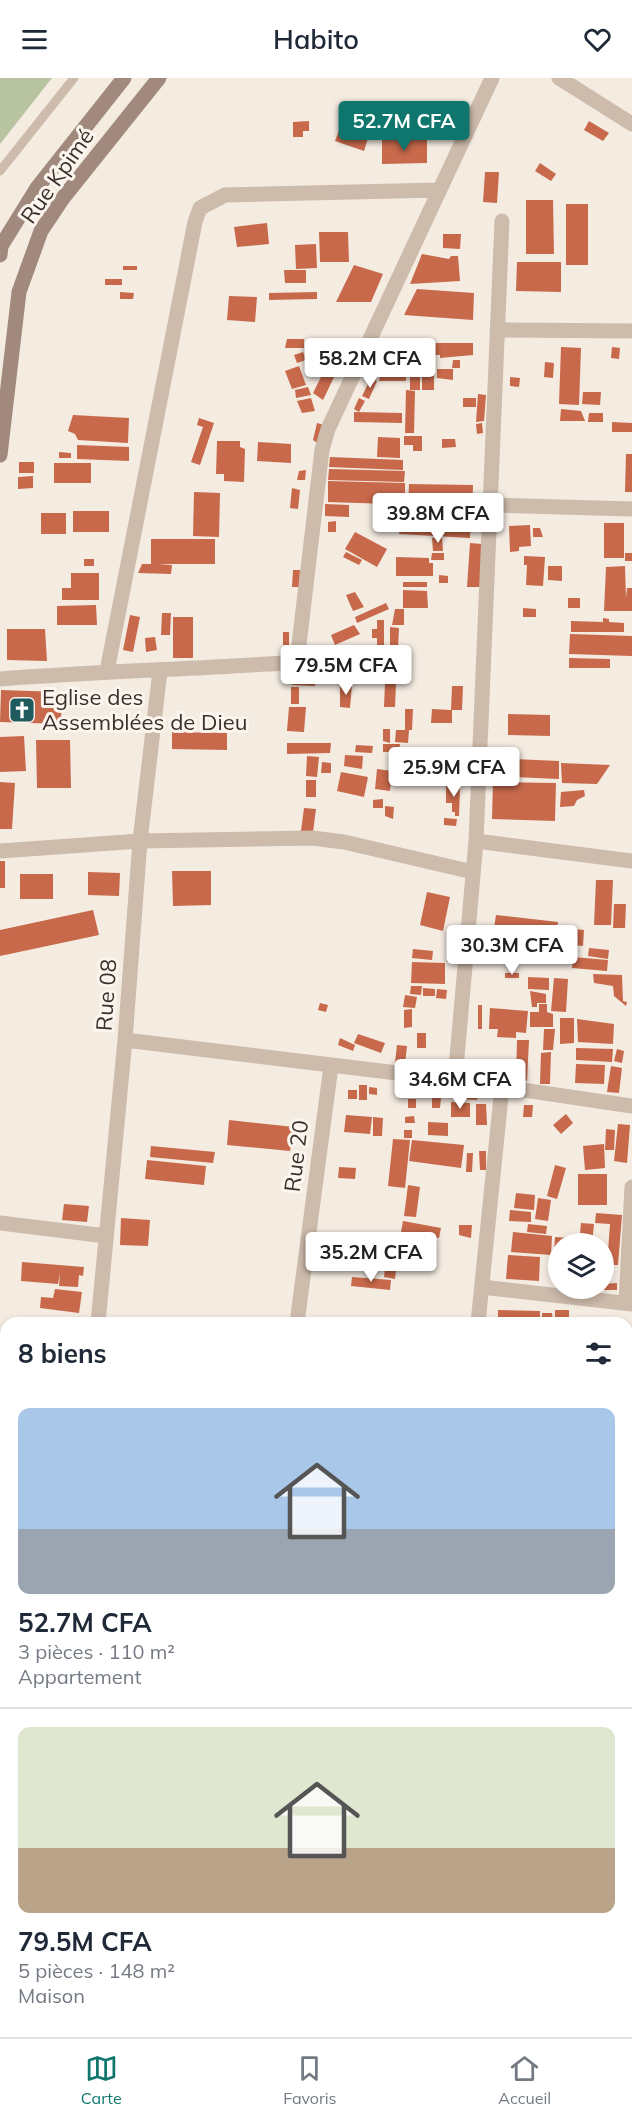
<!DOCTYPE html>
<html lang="fr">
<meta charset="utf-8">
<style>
body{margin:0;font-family:Mulish,sans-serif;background:#f2f2f3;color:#1f2937;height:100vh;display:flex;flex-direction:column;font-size:22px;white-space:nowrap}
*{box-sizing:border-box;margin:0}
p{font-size:20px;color:#747a83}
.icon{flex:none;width:33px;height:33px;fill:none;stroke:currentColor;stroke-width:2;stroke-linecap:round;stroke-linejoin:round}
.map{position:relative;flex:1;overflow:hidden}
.drawer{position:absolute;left:0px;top:1239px;width:633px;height:720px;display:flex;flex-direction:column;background:#fff;border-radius:18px 18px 0 0;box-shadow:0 3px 9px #0003}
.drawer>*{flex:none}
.buttons{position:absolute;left:548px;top:1155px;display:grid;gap:12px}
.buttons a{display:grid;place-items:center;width:66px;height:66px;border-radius:50%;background:#fff;box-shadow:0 3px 9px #0003;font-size:30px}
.price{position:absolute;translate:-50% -51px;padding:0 14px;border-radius:6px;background:#fff;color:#222;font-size:20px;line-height:39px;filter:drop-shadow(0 2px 3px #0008)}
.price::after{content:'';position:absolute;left:50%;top:36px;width:18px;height:14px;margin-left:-9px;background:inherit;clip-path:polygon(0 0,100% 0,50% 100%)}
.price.current{background:#0f766e;color:#fff}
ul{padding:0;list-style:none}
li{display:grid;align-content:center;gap:12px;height:318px;padding:0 18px}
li+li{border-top:2px solid #e0e1e3}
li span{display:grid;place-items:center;height:186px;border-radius:12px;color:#555}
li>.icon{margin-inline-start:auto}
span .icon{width:108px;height:108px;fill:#fffc;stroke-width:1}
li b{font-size:26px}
h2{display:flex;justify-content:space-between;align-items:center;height:72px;padding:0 18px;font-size:26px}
header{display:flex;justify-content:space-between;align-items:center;height:78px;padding:0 18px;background:#fff;font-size:27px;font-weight:600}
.dock{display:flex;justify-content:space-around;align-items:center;height:84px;border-top:2px solid #e0e1e3;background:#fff;font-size:16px;color:#747a83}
.dock a{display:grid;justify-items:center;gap:3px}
.dock .current{color:#0f766e}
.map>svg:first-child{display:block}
</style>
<header><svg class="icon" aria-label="menu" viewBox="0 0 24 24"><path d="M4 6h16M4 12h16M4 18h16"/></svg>Habito<svg class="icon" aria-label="heart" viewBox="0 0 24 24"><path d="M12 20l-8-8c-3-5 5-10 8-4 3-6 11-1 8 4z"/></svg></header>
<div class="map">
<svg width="632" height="1959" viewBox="0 0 632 1959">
<rect width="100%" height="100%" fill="#f4ebe1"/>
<path fill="#b8c4a0" d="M0,0H52L0,66Z"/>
<path fill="#c8694b" d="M309,43V53H303V59H293V44Z
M589,43L609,55L603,63L584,52Z
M340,50L368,60L364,73L335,63Z
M427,61V85L382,86V62Z
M540,85L556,96L551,103L535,93Z
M485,94H499L497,125L483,124Z
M526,122H553L554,176H526Z
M566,126H588V187H566Z
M267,145L269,166L237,169L234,149Z
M319,154H348L349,184H320Z
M443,156H461L460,171L443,170Z
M316,166L317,190L296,191L295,167Z
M422,176L449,181L451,178H458L460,203L410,206Z
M517,184H561V214L516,213Z
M354,187L383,196L371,224H336Z
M123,188H137V192H123Z
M284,192H306V205H285Z
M105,201H122V207H105Z
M417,211L474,215L473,242L404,237Z
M120,214L134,215L133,221H120Z
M317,214V221L269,222V215Z
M229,218L257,219L255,244L227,242Z
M287,261H304V270H285Z
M308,261H354L348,272L306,273Z
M433,265H473V277L440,280V277H433Z
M561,269L581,270L579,327L559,326Z
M612,269L620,270L619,281L611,280Z
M389,271H407L406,303H379L383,284H389Z
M303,274L306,282L297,285L294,277Z
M453,282H460V290H452Z
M322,283V291L307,292V284Z
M545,284L554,285L553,300L544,299Z
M327,287L337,293L323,322L313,315Z
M299,288L306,307L292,311L285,293Z
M410,290H420V312H410Z
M422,290H434V312H422Z
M437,291H453V302L437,300Z
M510,299L520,300L519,309L510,308Z
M371,300L377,303L369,321L362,318Z
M308,309L311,317L296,320L295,312Z
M406,312L415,313L414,355H405Z
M583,314H601L600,327L582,326Z
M478,316L486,317L484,343L476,344Z
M311,320L315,333L302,335L297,323Z
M359,320L365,323L359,334L354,331Z
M463,320H476V329H463Z
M561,331L581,333L585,343H560Z
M354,334L402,335V345L354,344Z
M589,335H603V344H588Z
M73,337L129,340L128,365L78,362L75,356L68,353Z
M199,340L214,345L200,387L191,384L203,349L197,347Z
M612,344L632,345V354H612Z
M317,345L324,347L319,366L313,362Z
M482,345L483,355L477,356L476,346Z
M404,358H422V373H413V367H404Z
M378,359L400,360V380L377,379Z
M442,361H455L456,369L442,370Z
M217,363H240V369L245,371L244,404L224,403V396H216Z
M258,364L291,366V385L257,383Z
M77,367L129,369V383L77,381Z
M59,374L71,375V380H59Z
M626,376H632V414H625Z
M330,379L403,382V392L329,389Z
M19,384H34V395H19Z
M54,385H91V405H54Z
M329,391L405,393L404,404L328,402Z
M306,392L305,402H297L299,393Z
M33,398V410L18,411V399Z
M328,403L405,405V426H399V442H388V426L328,424Z
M409,406L473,407L472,440L404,439V428L408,429Z
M292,410L300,412L298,431L290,430Z
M194,414L220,415L219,459L193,458Z
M325,426L349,427V439L325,438Z
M73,433H109V454H73Z
M41,435H66V456H41Z
M400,442H471L470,460L399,456Z
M336,443V454H328V444Z
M604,445H624V480H604Z
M530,447L531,468L519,469V473L510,474L509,448Z
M533,450H540L543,459H533Z
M355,454L387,471L377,489L345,471Z
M442,459L443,473H433L432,460Z
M151,461H215V486H158L172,487L171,496L138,495L142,486H151Z
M470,465L482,466L480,509H467Z
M346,474L362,482L359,487L343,479Z
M432,475H444V482H431Z
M625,475H632V483H625Z
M524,478L545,479L543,508L526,507L527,487H524Z
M396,479L429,480V485H433V498H396Z
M84,481H94V488H84Z
M548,488H562V503L548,502Z
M625,488L626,520L627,510H632V533H604L606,489Z
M293,492H300L299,509H292Z
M71,495H99V522H62V510H71Z
M439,497L448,498V505H439Z
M403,504H427V509H403Z
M403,512L427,513L428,530H403Z
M355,514L364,529L353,533L346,517Z
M568,520H580V530H568Z
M386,525L389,531L357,545L355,539Z
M96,527L97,547H57V528Z
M523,530L536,531V539H523Z
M395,531H404V547H392Z
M162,535H171L170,557H161Z
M130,537L140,539L133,574L123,572Z
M173,539H193V580H173Z
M603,540L609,541V544L624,545V554H571V543L603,544Z
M377,542H384V571H377V560H372V551H377Z
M354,547L360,556L335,567L331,557Z
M390,549L399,550L398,570H390Z
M7,551H45L47,583L7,582Z
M283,554H289V567H283Z
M570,556L632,558V578L569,576Z
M155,559L157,572L146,574L145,560Z
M367,572H387V581H367Z
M363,573L361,586L319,591L317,579Z
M569,580L610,581V590H569Z
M386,582H397L395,629H384Z
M298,596L310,597V601H298Z
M292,602H315V608L292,607Z
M340,607H352L350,630L340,629Z
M452,608H463L462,632H452V645H431L432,631L451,632Z
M291,609H299V626H291Z
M1,612L62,614L61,646L0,644Z
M289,629H306L304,654L287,653Z
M405,631H413L412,652H409L408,665L395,664L396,652H405Z
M508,636L550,637V658L508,657Z
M383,651H390V665L383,663Z
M172,654L227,655V672L172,671Z
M24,658L26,693L0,694V659Z
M36,662H70L71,710H37Z
M287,665H331L330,675L287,676Z
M383,666H400L399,674H383Z
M356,667L373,668L372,675L355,674Z
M345,677L363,678L362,691L344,688Z
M307,678L319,679L317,699L306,698Z
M398,680L450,682V695L397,694Z
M493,680L559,683V701L493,698Z
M322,684L331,685V695H321Z
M561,685L610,687L597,706L562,705Z
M377,691L392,693L390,713L375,711Z
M341,694L368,699L364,719L337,713Z
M306,702H316V719H306Z
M0,704L15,705L12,751H0Z
M493,704L556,705L555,743L492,741Z
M446,708H460L459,738H455V734H452V725H446Z
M584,712L585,718L577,722L574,728L560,729L561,714Z
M383,721V730H373V722Z
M385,728L394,729L393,741L385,738Z
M304,730L316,731L313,754L301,753Z
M444,740L457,741L456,748L444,747Z
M0,783H5V810H0Z
M172,793H211V827L173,828Z
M88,794L120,795L119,818L88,817Z
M20,796H53V821H20Z
M596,802H613L611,847H594Z
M427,814L450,819L443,853L420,847Z
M614,826H626L625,850H613Z
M93,832L99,857L0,878V852Z
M496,837L558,844L555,864L493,857Z
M574,851L584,852L583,868L573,867Z
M456,860L458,874L451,875L450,861Z
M544,866H554V875H543Z
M487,868L521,872L520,882L486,877Z
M589,870L609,872L608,881L588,878Z
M413,871L433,873L432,882L412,880Z
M573,879L608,882L607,893L572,890Z
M412,884L445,885V906L411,905Z
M505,895H519V900H505Z
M593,896L622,897L623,923L627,924L626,928L614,918L613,908L594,905Z
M528,899L549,900V912L528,911Z
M554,900L568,901L566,934L551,933Z
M411,908H422L421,917L410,916Z
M423,910L435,911V918H423Z
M437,911L447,912L446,921L436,920Z
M530,913L546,916V925H537V929H532Z
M405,917L417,919L415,930L403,929Z
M320,925L328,927L326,934L318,932Z
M539,926H547V934L553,936V949H530V934H539Z
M478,927H482V951H478Z
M490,930L528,933L526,955L516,954V960L497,959L498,951H489Z
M412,931V949L404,950V932Z
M560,940H574V965L560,966Z
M577,941L614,946L613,966L578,964Z
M544,951H555L553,972H543Z
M417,955H426V970H417Z
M358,956L385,965L381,975L354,965Z
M340,960L355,967L353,973L338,967Z
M517,962H529L527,1003L516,1000Z
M397,967L407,968L405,986L395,985Z
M576,970L613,971L612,984L576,982Z
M617,971L624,973L622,985L614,983Z
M551,974L550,1006H540L541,975Z
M576,986L605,987L604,1006L575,1005Z
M611,988L622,990L619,1015L607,1014Z
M359,1007H367V1022H359Z
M369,1009L377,1010V1017L369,1016Z
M348,1012H357V1021H348Z
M461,1015H478L477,1022L461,1021Z
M432,1020H441L440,1030H432Z
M408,1021H416V1030H408Z
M451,1024L470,1025V1039H451Z
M476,1026H486L487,1047H476Z
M524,1027H533L532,1039H523Z
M566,1036L573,1045L561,1056L553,1047Z
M346,1037L372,1039L370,1056L344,1054Z
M414,1038L415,1045H405V1039Z
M373,1039L383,1040L382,1058H373Z
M229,1042L294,1049L290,1073L227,1067Z
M428,1044L448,1045V1058L428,1057Z
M618,1046L630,1047L627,1085L614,1083Z
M606,1051L615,1052L614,1072H605Z
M404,1052H412V1060H404Z
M393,1061L410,1062L405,1110L388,1108Z
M412,1062L464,1067L461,1090L409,1083Z
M604,1066L605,1090L585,1092L583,1068Z
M151,1068L215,1074L213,1085L150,1079Z
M479,1073H486V1092H480Z
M467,1075H473L472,1094H466Z
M147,1082L206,1088L204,1107L145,1101Z
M555,1087L566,1090L557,1121L547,1118Z
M339,1089L356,1090L355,1101L338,1100Z
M578,1096H607V1127H578Z
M408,1107L420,1109L416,1139L404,1138Z
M516,1115L535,1117L534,1132L514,1130Z
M538,1120L551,1122L548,1143L535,1141Z
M64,1126L89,1128L87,1144L62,1142Z
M510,1132L531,1134V1144L509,1143Z
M596,1135L622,1137L618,1187H607L610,1146L595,1145Z
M121,1140L150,1142L148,1168L120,1167Z
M403,1143L441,1150L439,1160L401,1154Z
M581,1145L594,1146L592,1166H579Z
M528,1146L547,1148L546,1156L527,1154Z
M459,1147H472L471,1160L459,1157Z
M513,1154L552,1158L551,1177L511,1174Z
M555,1159L570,1160V1166H558V1189L553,1188Z
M387,1173L398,1174L395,1201L384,1199Z
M508,1177L540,1179L539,1203L506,1201Z
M22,1184L84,1189L83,1198L79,1197L78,1209L59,1208L60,1195L58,1206L21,1203Z
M352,1199L391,1202L390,1212L351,1208Z
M617,1205V1212H603V1206Z
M55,1211L82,1214L79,1235L40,1230L41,1219L53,1220Z
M498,1232L540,1233V1245H498Z
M555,1232H569V1239H555Z
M542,1235H552L553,1245H542Z
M335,1241L364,1243V1245H335Z
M627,1264L632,1265V1297H627Z
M627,1315L632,1316V1337H627Z
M627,1612H632V1624H627Z
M630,1628H632V1662H628Z
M0,1742H6V1756L0,1755Z
M0,1838H6V1858H0Z
M0,1928H6V1942L0,1941Z
M123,1953H163V1959H123Z"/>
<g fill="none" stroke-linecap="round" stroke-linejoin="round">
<path stroke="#cdbbac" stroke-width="9" d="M0,93L74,0"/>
<path stroke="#cdbbac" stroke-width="15" d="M559,0L632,46
M497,252L632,253
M490,427L632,431
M107,593L195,144L200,130L225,117L439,112
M0,601C95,594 190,591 285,585L290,583L298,575L322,372L328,351L492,0
M476,763L632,783
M0,773L140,763L312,760L344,764L473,794
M125,962L455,1002L632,1028
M455,1002L476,763L502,143
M0,1145L106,1158
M482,1209L632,1226
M626,1225L632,1109
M98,1245L125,962L140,763L160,593
M297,1245L331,988
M478,1245L502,1009
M0,1342L6,1343
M627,1401L632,1402
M627,1469L632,1424
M0,1521L6,1520
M627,1668L632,1669
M627,1843H632
M0,1910L6,1911
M456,1953L525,1959
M28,1959V1953
M215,1959L216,1953
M401,1959L402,1953"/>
<path stroke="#a18a7d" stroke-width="15" d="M0,177L1,168L37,110L124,0
M0,377L19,214L41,153L63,120L159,0"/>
</g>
<defs>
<symbol id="church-square" viewBox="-11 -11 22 22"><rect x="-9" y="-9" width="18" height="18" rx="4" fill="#1f5a5e" stroke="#fbf5ee"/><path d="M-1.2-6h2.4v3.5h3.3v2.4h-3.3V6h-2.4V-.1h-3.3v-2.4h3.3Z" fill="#fff"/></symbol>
</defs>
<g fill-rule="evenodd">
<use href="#church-square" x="7" y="617" width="30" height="30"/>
</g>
<g text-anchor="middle" stroke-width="6" stroke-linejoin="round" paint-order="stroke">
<g font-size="22" fill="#3b302b" stroke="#fbf5ee">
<text transform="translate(57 98) rotate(-55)" y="8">Rue Kpimé</text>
<text transform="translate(106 917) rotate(-86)" y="8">Rue 08</text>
<text transform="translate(296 1078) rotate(-83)" y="8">Rue 20</text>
</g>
<g font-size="22" fill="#3b302b" stroke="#fbf5ee" text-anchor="start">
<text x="42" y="627">Eglise des<tspan x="42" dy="25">Assemblées de Dieu</tspan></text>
</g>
</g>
</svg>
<div class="buttons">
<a><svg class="icon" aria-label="layers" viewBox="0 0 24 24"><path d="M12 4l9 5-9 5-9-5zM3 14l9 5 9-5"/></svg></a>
</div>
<b class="price current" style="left:404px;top:74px">52.7M CFA</b>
<b class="price" style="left:370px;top:311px">58.2M CFA</b>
<b class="price" style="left:438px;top:466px">39.8M CFA</b>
<b class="price" style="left:346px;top:618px">79.5M CFA</b>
<b class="price" style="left:454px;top:720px">25.9M CFA</b>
<b class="price" style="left:512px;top:898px">30.3M CFA</b>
<b class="price" style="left:460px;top:1032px">34.6M CFA</b>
<b class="price" style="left:371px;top:1205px">35.2M CFA</b>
<section class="drawer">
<h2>8 biens<svg class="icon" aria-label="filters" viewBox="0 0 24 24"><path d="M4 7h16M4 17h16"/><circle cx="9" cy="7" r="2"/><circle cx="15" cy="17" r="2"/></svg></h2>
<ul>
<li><span style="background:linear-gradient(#a9c7e8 65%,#9aa5b1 0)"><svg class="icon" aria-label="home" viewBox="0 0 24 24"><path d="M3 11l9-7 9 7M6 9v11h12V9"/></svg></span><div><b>52.7M CFA</b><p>3 pièces · 110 m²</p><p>Appartement</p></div></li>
<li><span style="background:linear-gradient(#dfe7d0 65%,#b9a48a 0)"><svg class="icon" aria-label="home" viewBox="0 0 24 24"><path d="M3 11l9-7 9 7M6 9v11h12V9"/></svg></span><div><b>79.5M CFA</b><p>5 pièces · 148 m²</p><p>Maison</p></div></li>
</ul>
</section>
</div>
<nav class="dock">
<a class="current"><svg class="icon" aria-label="map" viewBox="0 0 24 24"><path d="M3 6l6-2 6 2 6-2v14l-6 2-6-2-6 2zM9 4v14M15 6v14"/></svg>Carte</a>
<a><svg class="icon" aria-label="saved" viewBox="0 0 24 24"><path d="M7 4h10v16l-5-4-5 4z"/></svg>Favoris</a>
<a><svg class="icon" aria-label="home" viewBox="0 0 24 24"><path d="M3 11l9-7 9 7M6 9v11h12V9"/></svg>Accueil</a>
</nav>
